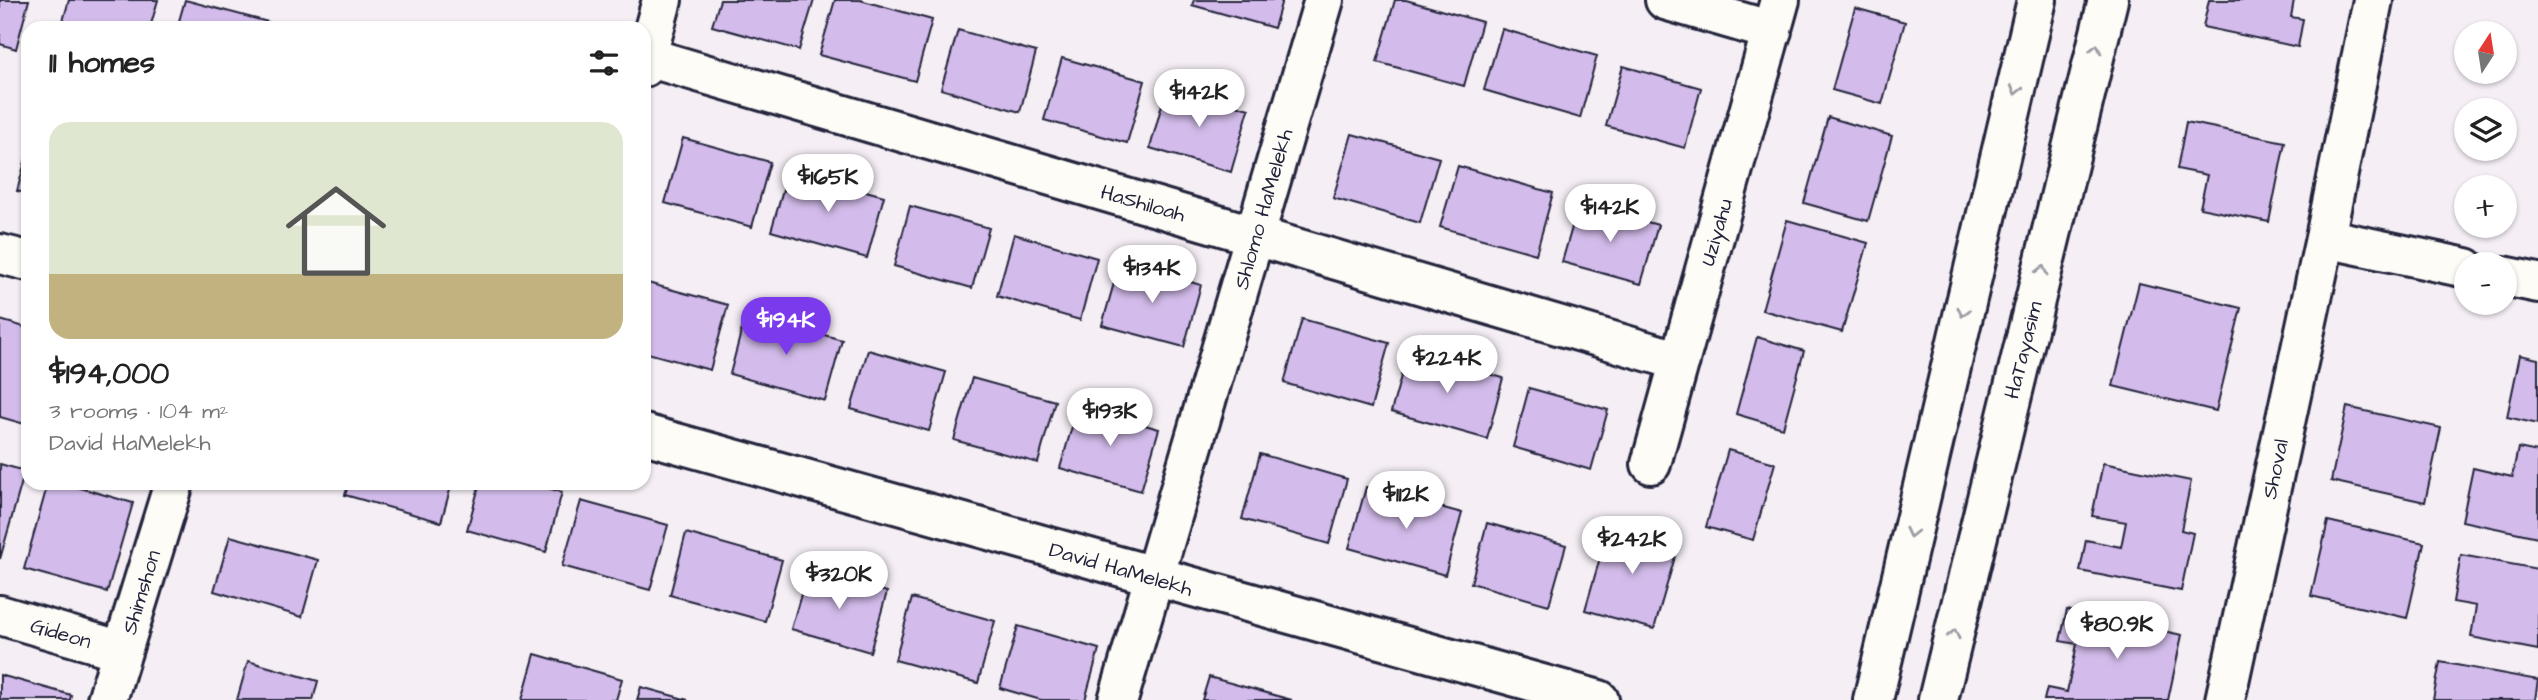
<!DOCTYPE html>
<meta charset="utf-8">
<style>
body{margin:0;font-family:"Architects Daughter",sans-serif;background:#f6f6f6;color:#222;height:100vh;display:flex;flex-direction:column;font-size:26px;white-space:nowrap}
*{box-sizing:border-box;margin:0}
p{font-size:23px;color:#767676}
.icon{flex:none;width:38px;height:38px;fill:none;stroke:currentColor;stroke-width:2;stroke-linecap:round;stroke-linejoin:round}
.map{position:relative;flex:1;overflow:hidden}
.sheet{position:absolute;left:21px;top:21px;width:630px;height:469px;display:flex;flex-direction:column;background:#fff;border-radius:21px;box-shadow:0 2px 5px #0004}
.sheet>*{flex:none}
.needle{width:46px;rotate:12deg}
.buttons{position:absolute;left:2454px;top:21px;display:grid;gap:14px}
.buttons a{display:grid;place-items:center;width:63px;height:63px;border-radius:50%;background:#fff;box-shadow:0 2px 5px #0004;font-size:35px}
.price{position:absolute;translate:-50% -60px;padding:0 16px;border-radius:24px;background:#fff;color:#222;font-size:23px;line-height:46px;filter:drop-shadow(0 2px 4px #0008)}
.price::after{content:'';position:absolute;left:50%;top:42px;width:21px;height:16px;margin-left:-10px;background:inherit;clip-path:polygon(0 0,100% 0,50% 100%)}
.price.active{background:#7c3aed;color:#fff}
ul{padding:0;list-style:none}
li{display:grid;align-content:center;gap:14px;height:371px;padding:0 28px}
li span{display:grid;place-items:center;height:217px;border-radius:21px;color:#555}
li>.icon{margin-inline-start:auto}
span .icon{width:126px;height:126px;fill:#fffc;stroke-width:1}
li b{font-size:30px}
h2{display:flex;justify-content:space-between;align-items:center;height:84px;padding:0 28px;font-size:30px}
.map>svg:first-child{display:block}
</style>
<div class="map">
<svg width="2538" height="700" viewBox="0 0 2538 700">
<rect width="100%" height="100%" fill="#f5eff5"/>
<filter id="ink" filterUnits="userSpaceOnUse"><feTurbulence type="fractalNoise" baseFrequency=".0143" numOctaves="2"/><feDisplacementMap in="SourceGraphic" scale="14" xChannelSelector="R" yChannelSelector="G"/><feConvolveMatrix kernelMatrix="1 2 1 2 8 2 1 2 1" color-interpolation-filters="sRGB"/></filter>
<g filter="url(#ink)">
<path fill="#d3bceb" stroke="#22223b" stroke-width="2" d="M0,0H29L16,49L0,44Z
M69,0H158L150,28H61Z
M185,0L268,22L266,28H177Z
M720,0H814L799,50L712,26Z
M835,0H860L932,20L915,81L819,55Z
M1194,0H1282L1274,28L1192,5Z
M1395,0H1406L1482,22L1464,86L1377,62Z
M2209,0H2294L2291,17L2303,19L2298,47L2203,27Z
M1855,8L1905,22L1882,104L1832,90Z
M1502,29L1597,56L1580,118L1484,90Z
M958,30L1036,52L1020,112L941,89Z
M1062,58L1145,81L1127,143L1044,120Z
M1623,66L1701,88L1685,148L1606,126Z
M1167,86L1249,109L1231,172L1150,148Z
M1828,117L1892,136L1868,221L1804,203Z
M2186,122L2285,142L2269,222L2200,208L2207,175L2177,169Z
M1352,134L1439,158L1420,223L1333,198Z
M683,138L770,162L752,227L665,203Z
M28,151V194L17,191Z
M1458,166L1553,193L1536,254L1440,227Z
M789,170L884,196L867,258L771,231Z
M1579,203L1658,225L1641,284L1562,262Z
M910,206L989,228L972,288L894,266Z
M1787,220L1868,243L1842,332L1762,310Z
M1014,234L1097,258L1080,320L997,296Z
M1120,262L1201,285L1184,347L1102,325Z
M644,282L728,305L710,370L644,352Z
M2139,283L2241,308L2216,411L2113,386Z
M746,313L842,340L825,401L730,374Z
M1302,319L1389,343L1371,408L1284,383Z
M0,320L28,328V425L0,417Z
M1757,337L1804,351L1783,428L1736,414Z
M868,350L946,372L929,431L851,409Z
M1408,351L1503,378L1487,439L1391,412Z
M2520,355L2538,359V424L2507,417Z
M972,378L1055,401L1038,463L954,440Z
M1529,388L1608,410L1591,470L1513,447Z
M1078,406L1159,429L1141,491L1060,468Z
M2347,407L2441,428L2425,502L2331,481Z
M2518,448L2538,452V537L2462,521L2473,468L2512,477Z
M1728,450L1775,463L1753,540L1706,527Z
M1260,454L1347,479L1329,544L1242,519Z
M2103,463L2191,481L2181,530L2193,533L2181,591L2080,571L2086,540L2121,547L2126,522L2092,516Z
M0,464L25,471L0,559Z
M48,483H63L133,503L107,592L24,569Z
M349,483H452L441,522L345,495Z
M480,483H529L562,492L546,552L467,530Z
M1366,487L1462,513L1445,575L1349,548Z
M581,501L668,525L650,590L562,566Z
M2328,521L2424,543L2407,618L2311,596Z
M1487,523L1566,545L1549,605L1471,583Z
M1610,523L1679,543L1654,629L1585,610Z
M686,533L782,560L765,621L670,595Z
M230,536L318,560L302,617L214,591Z
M2461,555L2538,569V650L2471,637L2476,606L2453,602Z
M808,570L887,592L870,652L791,629Z
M912,598L995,621L978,683L895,660Z
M2067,610L2182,635L2168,700H2044L2047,688L2067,692L2077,644L2060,641Z
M1018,626L1099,649L1085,700H1041L1000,688Z
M535,654L622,679L616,700H522Z
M248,661L318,681L313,700H237Z
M2440,662L2538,680L2535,700H2433Z
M0,675L71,695L70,700H0Z
M1209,677L1292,700H1202Z
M641,687L688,700H637Z"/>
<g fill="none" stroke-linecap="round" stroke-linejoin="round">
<defs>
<path id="minor" d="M1665,0L1772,31
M647,57L1680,361
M644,67L662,0
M2325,238L2466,268
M2504,276L2538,283
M1651,464L1780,0
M0,615L122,651
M107,700L174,483
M1118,700L1324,0
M2225,700L2325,238L2373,0"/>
<path id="tertiary" d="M0,254L28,261
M644,434L1599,700"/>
<path id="secondary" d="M1873,700L2037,0
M1938,700L2108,0"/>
</defs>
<use href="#minor" stroke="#22223b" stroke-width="44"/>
<use href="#tertiary" stroke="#22223b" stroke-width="44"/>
<use href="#secondary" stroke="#22223b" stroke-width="44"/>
<use href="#minor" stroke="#fdfcf7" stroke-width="38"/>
<use href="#tertiary" stroke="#fdfcf7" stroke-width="38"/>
<use href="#secondary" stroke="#fdfcf7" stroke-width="38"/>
</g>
<defs><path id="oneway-chevron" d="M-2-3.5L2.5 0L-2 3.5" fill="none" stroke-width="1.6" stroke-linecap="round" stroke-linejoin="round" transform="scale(1.75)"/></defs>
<g stroke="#9a9aa2">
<use href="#oneway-chevron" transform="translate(2096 49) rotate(-76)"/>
<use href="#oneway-chevron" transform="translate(2016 90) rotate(103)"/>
<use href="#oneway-chevron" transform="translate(2042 270) rotate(-76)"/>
<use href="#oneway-chevron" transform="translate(1963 312) rotate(103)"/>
<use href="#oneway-chevron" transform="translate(1911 533) rotate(103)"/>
<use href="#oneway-chevron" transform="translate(1954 634) rotate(-77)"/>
</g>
</g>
<g text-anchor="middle" stroke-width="6" stroke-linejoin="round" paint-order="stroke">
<g font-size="21" fill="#22223b" stroke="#fdfcf7">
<text transform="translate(1143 203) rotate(16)" y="7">HaShiloah</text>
<text transform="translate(1263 209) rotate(-74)" y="7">Shlomo HaMelekh</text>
<text transform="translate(1716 232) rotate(-74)" y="7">Uziyahu</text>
<text transform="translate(2023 350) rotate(-76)" y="7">HaTayasim</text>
<text transform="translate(2275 469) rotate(-78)" y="7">Shoval</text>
<text transform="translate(1121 569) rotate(16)" y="7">David HaMelekh</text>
<text transform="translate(141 592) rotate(-73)" y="7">Shimshon</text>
<text transform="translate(61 633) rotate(16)" y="7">Gideon</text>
</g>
</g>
</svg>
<div class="buttons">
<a><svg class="needle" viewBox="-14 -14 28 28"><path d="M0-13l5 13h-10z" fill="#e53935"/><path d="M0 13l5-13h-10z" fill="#767676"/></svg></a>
<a><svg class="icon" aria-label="layers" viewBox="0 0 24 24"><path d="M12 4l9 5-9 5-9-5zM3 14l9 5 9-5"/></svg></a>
<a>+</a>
<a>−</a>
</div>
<b class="price" style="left:1199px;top:129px">$142K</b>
<b class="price" style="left:828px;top:214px">$165K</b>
<b class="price" style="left:1610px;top:244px">$142K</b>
<b class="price" style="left:1152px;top:305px">$134K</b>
<b class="price active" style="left:786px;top:357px">$194K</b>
<b class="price" style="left:1447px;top:395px">$224K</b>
<b class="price" style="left:1110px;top:448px">$193K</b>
<b class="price" style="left:1406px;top:531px">$112K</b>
<b class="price" style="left:1632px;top:576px">$242K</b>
<b class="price" style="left:839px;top:611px">$320K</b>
<b class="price" style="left:2117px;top:661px">$80.9K</b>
<section class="sheet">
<h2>11 homes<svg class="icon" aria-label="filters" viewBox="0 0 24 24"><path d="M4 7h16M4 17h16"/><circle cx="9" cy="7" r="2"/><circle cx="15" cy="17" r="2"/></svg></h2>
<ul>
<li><span style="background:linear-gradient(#dfe7d0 70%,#c2b280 0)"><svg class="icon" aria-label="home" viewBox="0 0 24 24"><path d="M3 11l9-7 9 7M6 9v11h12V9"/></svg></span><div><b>$194,000</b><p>3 rooms · 104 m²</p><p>David HaMelekh</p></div></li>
</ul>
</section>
</div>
